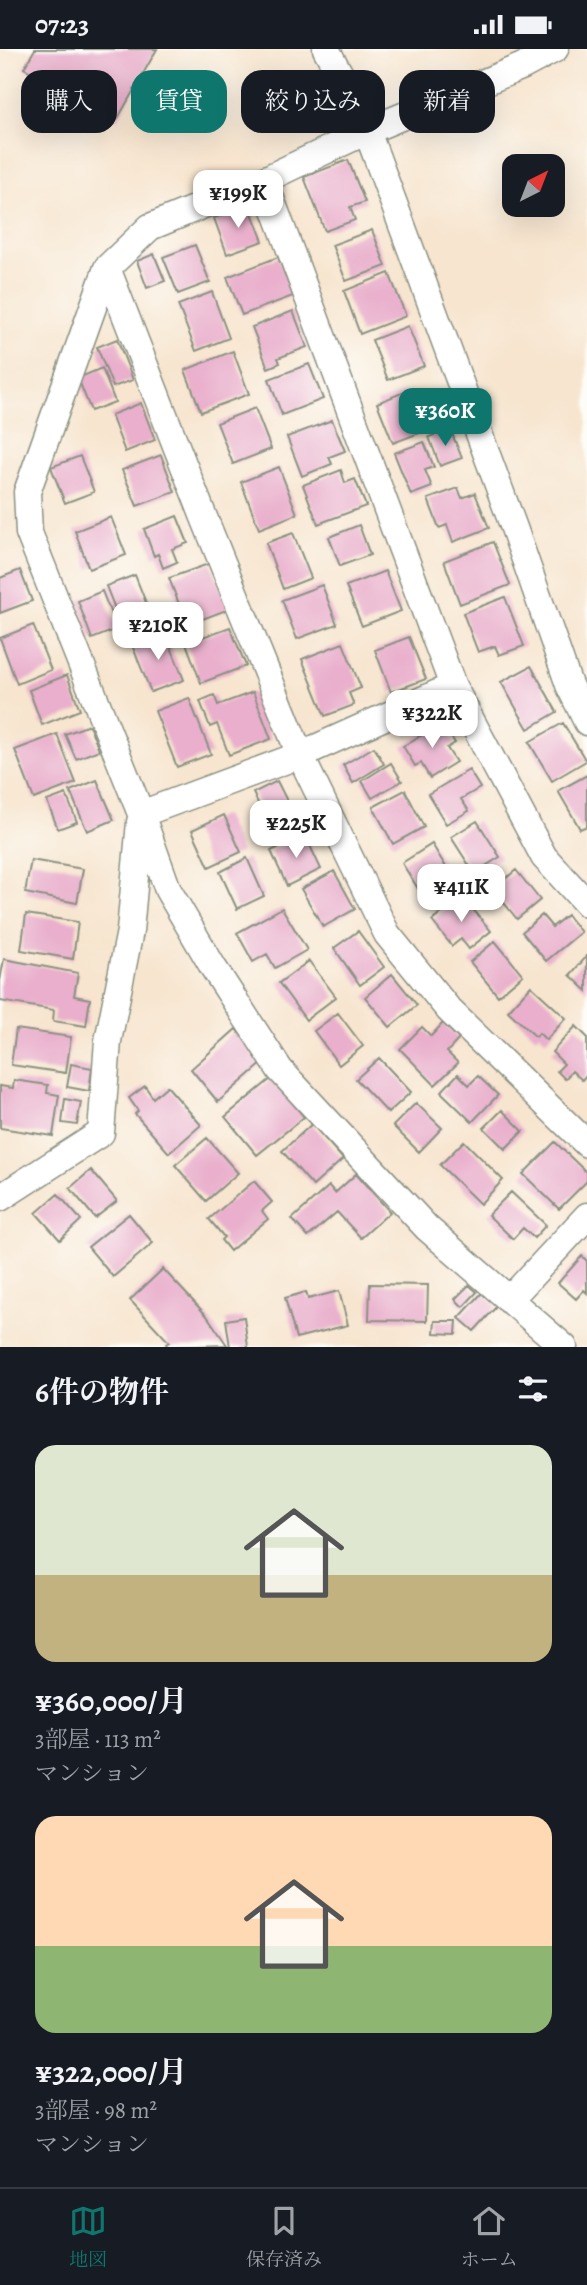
<!DOCTYPE html>
<html lang="ja">
<meta charset="utf-8">
<style>
body{margin:0;font-family:Alegreya,"Noto Serif JP",serif;background:#242831;color:#f1f3f6;height:100vh;display:flex;flex-direction:column;font-size:26px;white-space:nowrap}
*{box-sizing:border-box;margin:0}
p{font-size:23px;color:#9ea1a6}
.icon{flex:none;width:38px;height:38px;fill:none;stroke:currentColor;stroke-width:2;stroke-linecap:round;stroke-linejoin:round}
.map{position:relative;height:1298px;overflow:hidden}
.panel{display:flex;flex-direction:column;background:#171b24;flex:1}
.panel>*{flex:none}
.top-card{position:absolute;left:21px;top:21px;width:546px;height:63px;display:flex;gap:14px}
.needle{width:46px;rotate:42deg}
.controls{position:absolute;left:502px;top:105px;display:grid;gap:14px}
.controls a{display:grid;place-items:center;width:63px;height:63px;border-radius:14px;background:#171b24;box-shadow:0 7px 28px #0002;font-size:35px}
.price{position:absolute;translate:-50% -60px;padding:0 16px;border-radius:14px;background:#fff;color:#222;font-size:23px;line-height:46px;filter:drop-shadow(0 2px 4px #0008)}
.price::after{content:'';position:absolute;left:50%;top:42px;width:21px;height:16px;margin-left:-10px;background:inherit;clip-path:polygon(0 0,100% 0,50% 100%)}
.price.on{background:#0f766e;color:#fff}
ul{padding:0;list-style:none}
li{display:grid;align-content:center;gap:14px;height:371px;padding:0 35px}
li span{display:grid;place-items:center;height:217px;border-radius:21px;color:#555}
li>.icon{margin-inline-start:auto}
span .icon{width:126px;height:126px;fill:#fffc;stroke-width:1}
li b{font-size:30px}
h2{display:flex;justify-content:space-between;align-items:center;height:84px;padding:0 35px;font-size:30px}
.chip{padding:0 24px;border-radius:21px;background:#171b24;box-shadow:0 7px 28px #0002;font-size:24px;line-height:63px}
.chip.on{background:#0f766e;color:#fff}
.status{display:flex;justify-content:space-between;align-items:center;height:49px;padding:0 35px;background:#171b24;direction:ltr}
.status svg{height:19px;fill:currentColor}
.tabs{display:flex;justify-content:space-around;align-items:center;height:98px;border-top:2px solid #363941;background:#171b24;font-size:19px;color:#9ea1a6}
.tabs a{display:grid;justify-items:center;gap:4px}
.tabs .on{color:#0f766e}
.map>svg:first-child{display:block}
</style>
<div class="status"><b>07:23</b><svg viewBox="0 0 49 12"><path d="M0 12V9h3v3zM5 12V6h3v6zM10 12V3h3v9zM15 12V0h3v12zM26 1h20v11H26zM47 4h2v5h-2z"/></svg></div>
<div class="map">
<svg width="587" height="1298" viewBox="0 0 587 1298">
<rect width="100%" height="100%" fill="#fdfcf7"/>
<filter id="ink" filterUnits="userSpaceOnUse"><feTurbulence type="fractalNoise" baseFrequency=".0143" numOctaves="2"/><feDisplacementMap in="SourceGraphic" scale="14" xChannelSelector="R" yChannelSelector="G"/><feConvolveMatrix kernelMatrix="1 2 1 2 8 2 1 2 1" color-interpolation-filters="sRGB"/></filter>
<filter id="wash" filterUnits="userSpaceOnUse"><feTurbulence type="fractalNoise" baseFrequency=".00686" numOctaves="4" result="noise"/><feDisplacementMap in="SourceGraphic" scale="28" xChannelSelector="R" yChannelSelector="G"/><feGaussianBlur stdDeviation="1.57" result="paint"/><feColorMatrix in="noise" values="0 0 0 0 0 0 0 0 0 0 0 0 0 0 0 0 0 1.4 0 .05"/><feComposite in="paint" operator="in"/></filter>
<g filter="url(#wash)">
<rect width="100%" height="100%" fill="#f7e5cf"/>
<g id="blocks">
<path fill="#e9afcc" d="M35,0H157L117,71L24,19Z
M348,111L365,153L350,158L355,171L325,182L304,128Z
M250,159L263,192L227,205L214,169L233,162L234,166Z
M372,181L386,217L346,232L332,196Z
M195,196L210,233L178,245L163,208Z
M154,205L165,232L147,239L137,212Z
M278,208L293,247L242,266L227,228Z
M389,224L406,267L360,285L344,242Z
M212,243L229,289L196,302L178,256Z
M293,262L307,298L278,309L280,314L268,319L252,278Z
M408,277L424,317L388,331L372,291Z
M117,290L133,331L113,338L97,298Z
M233,302L249,345L201,363L185,321Z
M309,315L323,350L282,366L269,330Z
M102,319L115,353L91,362L78,329Z
M404,343L410,359L421,356L430,380L393,394L377,354Z
M141,354L155,391L125,403L111,366Z
M255,359L271,400L233,415L217,374Z
M332,371L345,402L329,408L332,415L302,427L287,388Z
M450,380L462,409L440,417L429,388Z
M424,393L434,418L425,421L432,438L411,446L394,404Z
M161,406L175,443L137,457L122,421Z
M80,407L94,443L65,454L51,418Z
M279,418L297,465L259,480L241,433Z
M341,421L345,434L355,430L366,457L318,475L303,436Z
M458,439L462,449L475,444L489,479L453,493L447,476L439,479L428,450Z
M177,467L188,494L172,500L177,513L163,519L158,505L154,507L144,480Z
M111,468L126,506L89,520L75,482Z
M359,476L370,506L340,517L329,488Z
M293,484L311,529L283,540L266,494Z
M493,493L510,536L460,555L444,512Z
M211,514L229,560L187,576L169,529Z
M20,521L32,552L0,564V529Z
M385,522L401,562L362,577L346,537Z
M135,526L150,564L121,575L106,537Z
M322,536L337,575L297,590L282,551Z
M102,542L117,580L92,590L78,552Z
M505,548L524,597L499,606L495,597L478,603L463,564Z
M33,576L51,621L17,635L0,589Z
M230,578L246,617L201,634L186,594Z
M165,583L184,631L151,643L132,596Z
M409,588L426,630L391,643L375,601Z
M343,594L361,639L349,644L354,656L325,667L302,610Z
M531,617L557,663L528,680L501,633Z
M67,626L80,661L42,676L29,641Z
M253,643L271,690L229,706L217,675L210,678L200,652L214,646L218,656Z
M189,649L211,705L177,718L155,662Z
M442,674L455,694L447,699L456,713L430,729L421,714L415,717L403,697Z
M563,674L586,712L552,732L529,693Z
M89,676L99,701L76,710L65,685Z
M57,685L76,734L34,750L15,701Z
M374,698L384,715L353,734L343,716Z
M391,714L402,732L372,749L362,732Z
M469,721L480,739L461,750L469,762L446,775L428,745Z
M587,726V777L580,780L558,742Z
M97,731L114,771L87,782L70,742Z
M277,732L298,774L274,786L253,744Z
M405,741L424,778L393,795L373,758Z
M66,745L77,773L58,780L47,752Z
M224,766L241,803L209,818L192,781Z
M477,772L500,808L474,824L451,788Z
M305,786L321,820L287,837L271,802Z
M432,795L455,833L425,851L402,814Z
M247,809L264,847L237,860L220,823Z
M31,811L83,820L77,854L25,844Z
M516,821L540,851L517,870L493,840Z
M334,822L355,860L323,878L301,840Z
M462,847L491,882L469,900L461,890L452,897L432,872Z
M282,859L307,901L275,919L267,905L253,913L237,884Z
M26,865L78,873L73,910L21,901Z
M542,866L552,878L567,866L581,883L546,912L522,883Z
M358,882L384,918L360,936L334,899Z
M495,892L523,926L498,947L470,913Z
M587,907V942L570,926Z
M4,910L78,924L74,947L90,950L86,977L53,972L54,961L0,952V932Z
M309,912L336,948L306,971L279,934Z
M392,925L417,956L390,978L365,948Z
M531,937L566,969L546,991L539,984L536,988L508,962Z
M338,964L363,997L339,1016L314,982Z
M443,974L459,990L447,1003L458,1014L435,1036L400,1000L422,978L431,987Z
M576,977L587,988V1025L582,1031L572,1022L565,1030L557,1022L564,1015L552,1003Z
M16,980L71,988L66,1024L11,1016Z
M236,980L264,1013L218,1053L191,1020Z
M379,1009L411,1043L388,1064L356,1030Z
M71,1015L92,1019L89,1042L67,1038Z
M458,1025L469,1036L478,1027L498,1046L472,1073L441,1043Z
M272,1029L304,1068L257,1106L225,1068Z
M14,1031L48,1036L47,1044L59,1046L53,1087L0,1079V1037L13,1039Z
M145,1037L153,1049L167,1037L201,1076L169,1104L135,1065L138,1062L129,1049Z
M65,1050L81,1053L77,1076L62,1074Z
M416,1054L442,1079L419,1103L393,1077Z
M502,1061L523,1082L505,1100L484,1079Z
M312,1075L343,1110L313,1137L282,1102Z
M207,1089L238,1124L206,1152L175,1116Z
M464,1092L503,1131L480,1155L440,1116Z
M555,1093L587,1124V1132L559,1160L523,1125Z
M91,1121L117,1152L95,1169L70,1139Z
M356,1125L390,1163L361,1189L337,1163L308,1188L292,1170L329,1137L335,1144Z
M254,1132L272,1153L262,1162L268,1170L230,1202L221,1191L224,1188L209,1170Z
M511,1143L546,1176L534,1189L523,1179L513,1190L488,1166Z
M58,1145L81,1171L60,1191L36,1164Z
M129,1165L153,1194L113,1228L88,1198Z
M582,1207L587,1212V1244L584,1241L576,1250L558,1234Z
M163,1220L207,1267L227,1296L168,1298L166,1295L169,1293L130,1251Z
M370,1235L428,1236L427,1272L369,1271Z
M469,1236L477,1243L463,1258L455,1250Z
M339,1242L348,1276L296,1289L285,1249L306,1243L308,1250Z
M482,1244L497,1257L474,1282L459,1269Z
M244,1268L248,1298H230L226,1271Z
M435,1272H457L456,1285L434,1284Z"/>
</g>
</g>
<g filter="url(#ink)">
<use href="#blocks" fill-opacity="0" stroke="#8b9182" stroke-width="2"/>
<g fill="none" stroke-linecap="round" stroke-linejoin="round">
<defs>
<path id="minor" d="M326,0L351,45L367,82L514,479L569,636L587,673
M555,0L523,17L367,82L264,131L150,178L107,219L27,443L29,484L141,765L168,841L213,918L280,1021L427,1179L564,1298
M264,131L453,637L544,808L587,855
M107,219L203,466L300,706L387,885L449,961L587,1095
M141,765L300,706L453,637
M0,1149L101,1084L108,992L130,882L140,773
M509,1251L587,1167"/>
</defs>
<use href="#minor" stroke="#8b9182" stroke-width="29"/>
<use href="#minor" stroke="#fff" stroke-width="26"/>
</g>
</g>
</svg>
<div class="controls">
<a><svg class="needle" viewBox="-14 -14 28 28"><path d="M0-13l5 13h-10z" fill="#e53935"/><path d="M0 13l5-13h-10z" fill="#9ea1a6"/></svg></a>
</div>
<b class="price" style="left:238px;top:181px">¥199K</b>
<b class="price on" style="left:445px;top:399px">¥360K</b>
<b class="price" style="left:158px;top:613px">¥210K</b>
<b class="price" style="left:432px;top:701px">¥322K</b>
<b class="price" style="left:296px;top:811px">¥225K</b>
<b class="price" style="left:461px;top:875px">¥411K</b>
<div class="top-card">
<a class="chip">購入</a>
<a class="chip on">賃貸</a>
<a class="chip">絞り込み</a>
<a class="chip">新着</a>
</div>
</div>
<section class="panel">
<h2>6件の物件<svg class="icon" aria-label="filters" viewBox="0 0 24 24"><path d="M4 7h16M4 17h16"/><circle cx="9" cy="7" r="2"/><circle cx="15" cy="17" r="2"/></svg></h2>
<ul>
<li><span style="background:linear-gradient(#dfe7d0 60%,#c2b280 0)"><svg class="icon" aria-label="home" viewBox="0 0 24 24"><path d="M3 11l9-7 9 7M6 9v11h12V9"/></svg></span><div><b>¥360,000/月</b><p>3部屋 · 113 m²</p><p>マンション</p></div></li>
<li><span style="background:linear-gradient(#ffd9b3 60%,#8fb573 0)"><svg class="icon" aria-label="home" viewBox="0 0 24 24"><path d="M3 11l9-7 9 7M6 9v11h12V9"/></svg></span><div><b>¥322,000/月</b><p>3部屋 · 98 m²</p><p>マンション</p></div></li>
</ul>
</section>
<nav class="tabs">
<a class="on"><svg class="icon" aria-label="map" viewBox="0 0 24 24"><path d="M3 6l6-2 6 2 6-2v14l-6 2-6-2-6 2zM9 4v14M15 6v14"/></svg>地図</a>
<a><svg class="icon" aria-label="saved" viewBox="0 0 24 24"><path d="M7 4h10v16l-5-4-5 4z"/></svg>保存済み</a>
<a><svg class="icon" aria-label="home" viewBox="0 0 24 24"><path d="M3 11l9-7 9 7M6 9v11h12V9"/></svg>ホーム</a>
</nav>
